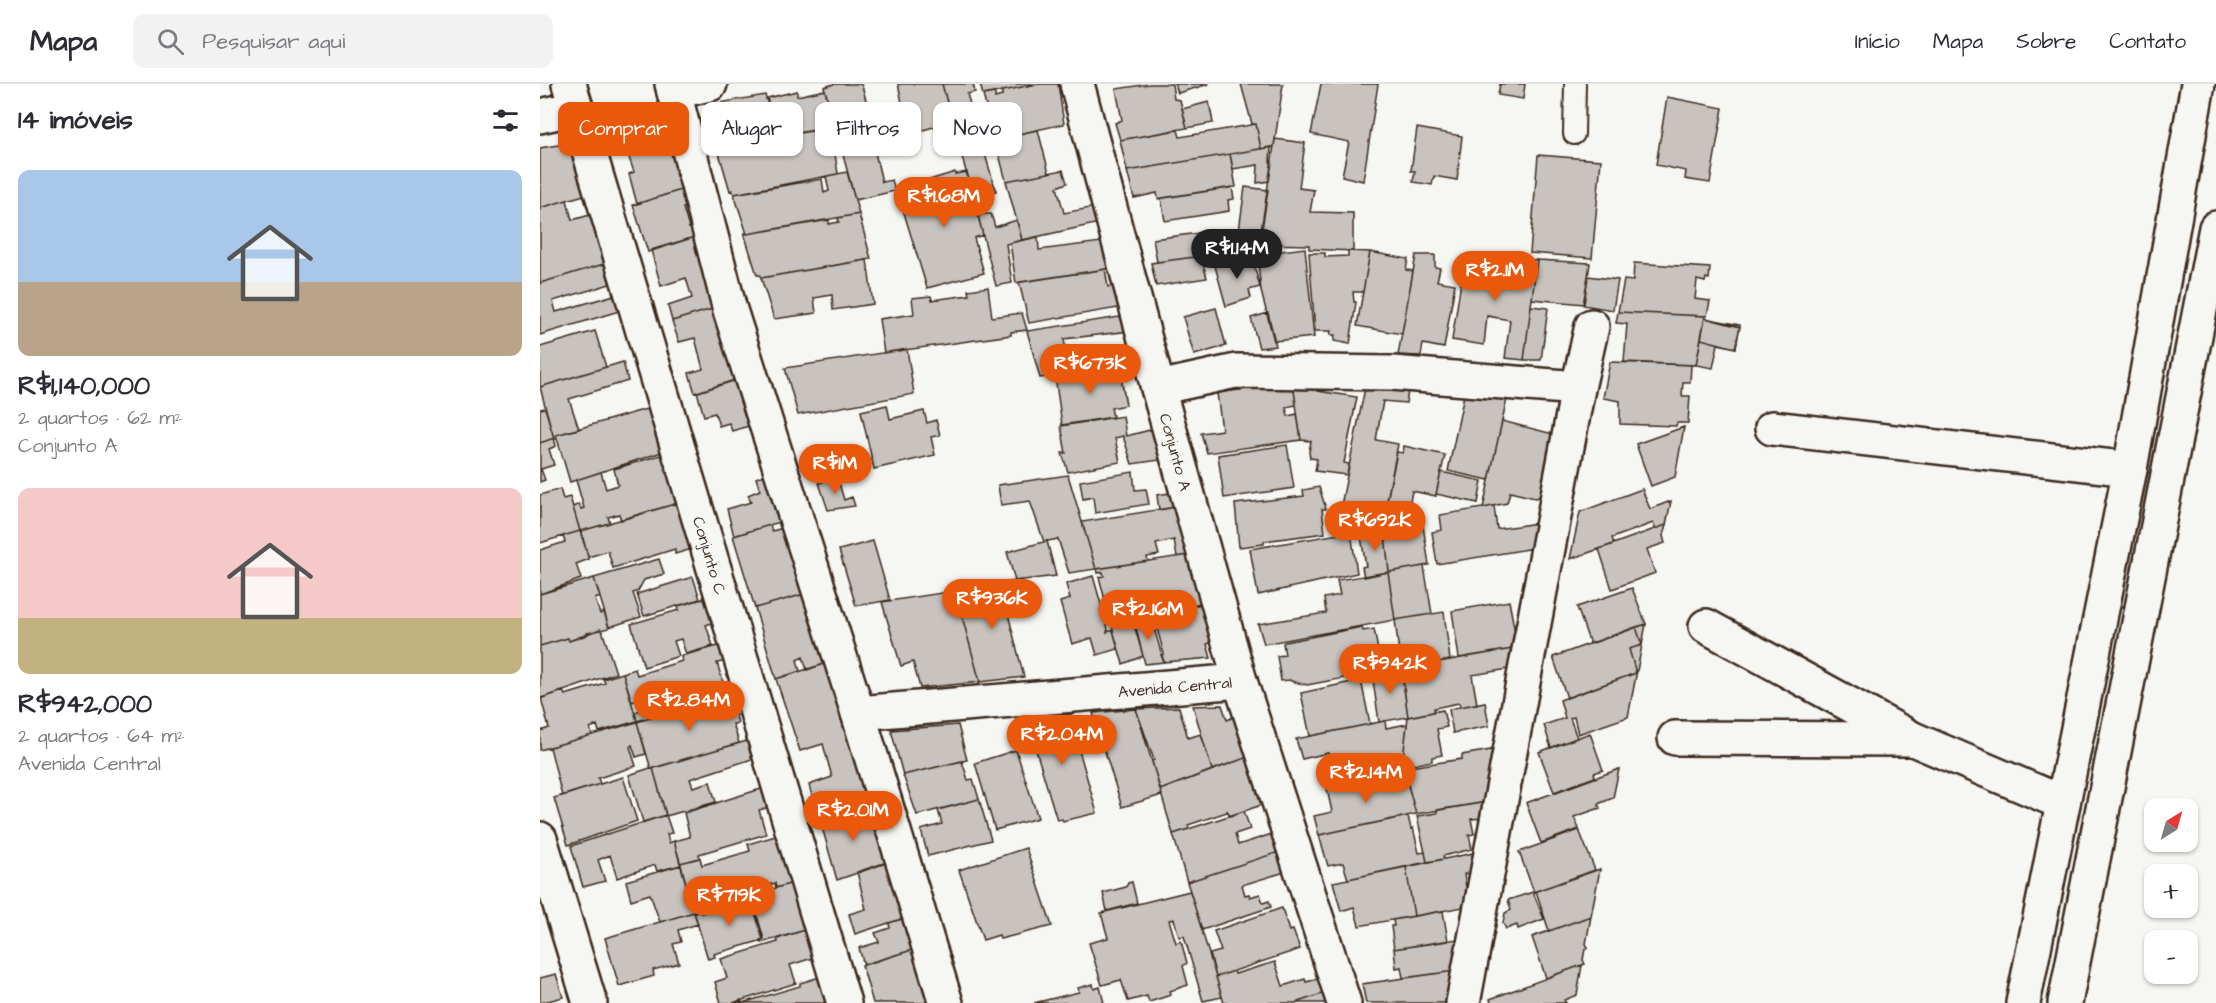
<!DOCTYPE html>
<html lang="pt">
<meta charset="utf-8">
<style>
body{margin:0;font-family:"Architects Daughter",sans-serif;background:#f2f2f3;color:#2b2b33;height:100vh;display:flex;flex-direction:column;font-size:22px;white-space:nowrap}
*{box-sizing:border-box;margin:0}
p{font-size:20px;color:#7c7c81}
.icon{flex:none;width:33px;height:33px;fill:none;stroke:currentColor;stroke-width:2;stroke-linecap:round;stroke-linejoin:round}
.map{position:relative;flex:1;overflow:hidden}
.drawer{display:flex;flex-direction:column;background:#fff;width:540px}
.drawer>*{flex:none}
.banner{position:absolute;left:18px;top:18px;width:570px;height:54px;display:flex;gap:12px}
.needle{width:39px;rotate:37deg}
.controls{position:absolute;left:1604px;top:714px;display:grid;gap:12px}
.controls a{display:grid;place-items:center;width:54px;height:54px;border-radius:12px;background:#fff;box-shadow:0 2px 4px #0004;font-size:30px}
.price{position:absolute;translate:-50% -51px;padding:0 14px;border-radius:21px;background:#ea580c;color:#fff;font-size:20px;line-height:39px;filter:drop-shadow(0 2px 3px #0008)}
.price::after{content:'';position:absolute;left:50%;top:36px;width:18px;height:14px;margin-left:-9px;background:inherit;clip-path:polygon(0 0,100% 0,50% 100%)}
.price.active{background:#222;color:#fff}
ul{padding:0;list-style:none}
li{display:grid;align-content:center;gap:12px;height:318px;padding:0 18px}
li span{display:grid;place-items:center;height:186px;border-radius:12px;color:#555}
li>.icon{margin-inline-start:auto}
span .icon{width:108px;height:108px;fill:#fffc;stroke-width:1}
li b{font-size:26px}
h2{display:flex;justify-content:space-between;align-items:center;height:72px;padding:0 18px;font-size:26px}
.chip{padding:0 21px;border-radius:12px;background:#fff;box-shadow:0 2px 4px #0004;font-size:21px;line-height:54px}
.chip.active{background:#ea580c;color:#fff}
header{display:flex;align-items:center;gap:36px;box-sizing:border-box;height:84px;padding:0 30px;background:#fff;border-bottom:2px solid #e1e1e2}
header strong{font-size:28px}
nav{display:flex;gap:33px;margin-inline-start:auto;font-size:21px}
.search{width:420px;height:54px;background:#f2f2f3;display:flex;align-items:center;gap:15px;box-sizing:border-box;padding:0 21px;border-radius:12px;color:#7c7c81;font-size:22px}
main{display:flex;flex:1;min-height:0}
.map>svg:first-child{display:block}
</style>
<header>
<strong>Mapa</strong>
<div class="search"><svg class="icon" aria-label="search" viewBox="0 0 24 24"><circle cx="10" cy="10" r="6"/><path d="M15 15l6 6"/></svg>Pesquisar aqui</div>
<nav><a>Início</a><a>Mapa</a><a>Sobre</a><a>Contato</a></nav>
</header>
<main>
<section class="drawer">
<h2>14 imóveis<svg class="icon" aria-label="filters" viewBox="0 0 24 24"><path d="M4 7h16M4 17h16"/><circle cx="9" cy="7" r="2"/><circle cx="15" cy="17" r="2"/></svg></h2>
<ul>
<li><span style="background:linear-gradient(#a9c7e8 60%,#b9a48a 0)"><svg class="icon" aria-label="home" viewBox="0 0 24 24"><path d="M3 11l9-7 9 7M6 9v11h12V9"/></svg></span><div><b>R$1,140,000</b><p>2 quartos · 62 m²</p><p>Conjunto A</p></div></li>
<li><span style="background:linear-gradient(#f6c9c9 70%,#c2b280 0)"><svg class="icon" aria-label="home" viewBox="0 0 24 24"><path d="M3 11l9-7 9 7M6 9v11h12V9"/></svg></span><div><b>R$942,000</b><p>2 quartos · 64 m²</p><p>Avenida Central</p></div></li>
</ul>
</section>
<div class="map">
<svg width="1676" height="919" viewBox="0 0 1676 919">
<rect width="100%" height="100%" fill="#f6f6f2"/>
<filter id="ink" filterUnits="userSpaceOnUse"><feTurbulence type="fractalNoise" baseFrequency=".0167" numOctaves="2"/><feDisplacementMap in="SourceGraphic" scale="12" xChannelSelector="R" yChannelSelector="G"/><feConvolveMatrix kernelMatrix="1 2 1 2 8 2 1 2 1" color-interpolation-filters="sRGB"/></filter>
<g filter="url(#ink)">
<path fill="#c8c3be" stroke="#3b2a1e" stroke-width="1.5" d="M294,0H320L322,2L337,55L301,64L284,3Z
M358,0H402L412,37L374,49L368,23H363Z
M402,0H433L435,8L427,10L456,107L433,113Z
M440,0H497L443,11Z
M497,0H518L524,40L455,55L443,11L455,9V14L462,12V7Z
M609,0H632L634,15L640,16L647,44L580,56L575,39L582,36L576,5Z
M635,0H669L638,9Z
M701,0H743L734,63L721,65L716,40H712Z
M781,0H838L823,97L802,92L809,58L771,50Z
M960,0H985L983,15L958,11Z
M285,6L295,43L237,52L227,14L257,7V12Z
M225,11L237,52L178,62L167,21Z
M1127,13L1183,24L1170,99L1145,95L1146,87L1116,81Z
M669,18L673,39L647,44L642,25Z
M716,40L721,65L587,87L580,56L638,46L640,53Z
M125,42L144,105L97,120L89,90L94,88L83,56Z
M291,44L298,90L194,110L192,106L190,107L177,62Z
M877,44L922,52L917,96L894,92L892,101L873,98L875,87H871Z
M498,46L509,89L466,97L455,55Z
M735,55L765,59L759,104L774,106L770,128L813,129V167L769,165V161L724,160L726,149L721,147Z
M30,59L44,111L0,124V64Z
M333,60L342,98L352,96L355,107L315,116L302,67Z
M731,63L730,78H732L729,97L717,99L718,81L693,85L690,70Z
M690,70L696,103L618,115L617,109L594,114L587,87Z
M998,71L1061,76L1052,174L990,169Z
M523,86L527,99L517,103L524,129L560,122L564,138L482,156L466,97Z
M307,88L319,130L207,150L194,110L282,95L284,109L289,107L286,92Z
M415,88V90L427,88L443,151L434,154L444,189L387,204L357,106Z
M692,103L694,115L688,116L689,127L625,137L621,114Z
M705,103L728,106L719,165L697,161Z
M144,105L149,122L143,124L149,144L155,142L158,152L108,168L93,121Z
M27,116L32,136L50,131L64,180L0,199V124Z
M319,130L331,175L221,194L220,191H217L204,149L207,150L289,136V140L299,138L298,134Z
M444,130H451L455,143L477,136L482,156L466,160L472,199L456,202L438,132Z
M690,145L694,168L617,178L613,155Z
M158,152L179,223L132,237L128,222L152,214L146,194L121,202L111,166Z
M498,153L499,166L569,157L575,184L476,199L470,159Z
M765,164L774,253L734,257L721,207L717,170Z
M808,167L830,168L823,208H813L814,218H816L810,260L794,257L795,251H790L791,247H775L769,169H785V173L808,172Z
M830,168L868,175L866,186L873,187L862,250L817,242Z
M711,171L720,203L709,206L711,214L686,222L675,182Z
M876,171H895V183L900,184L897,197L915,200L904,264L883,260L881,272L858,271Z
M661,172L667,194L616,202L611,179Z
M925,172L969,180L968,187L977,188L979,175L997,176L984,276L965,274L970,236L947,232L944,261L912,256Z
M327,176L333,220L293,226L292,211L274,214L276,229L234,235L221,194Z
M997,176L1050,179L1044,220L992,215Z
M1094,179L1170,184L1169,195L1166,194L1165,198L1157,196L1155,215L1170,217L1167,232L1078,228L1084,196L1093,197Z
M64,180L70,200L13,217L16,228L74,211L79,227L0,251V199Z
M565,185L568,203L579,201L584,223L489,239L479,198Z
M1048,192L1078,196L1073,226L1043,221Z
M448,203L452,233L482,229L487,246L471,248V251L344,269L339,235L374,230L372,214L391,212L392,216L429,211L428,206Z
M991,222L1008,224L1001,276H984Z
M179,223L203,294L155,309L149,289L163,285L155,254L139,258L132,237Z
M676,224L686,262L654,271L643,233Z
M1078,228L1165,232L1156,281L1084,278L1087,240L1076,239Z
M728,229L736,262L719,264L711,234Z
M586,232L590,247L524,255L527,274L538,271L542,288L500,294L487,247Z
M1165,234L1200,241L1196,264L1178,260L1173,284L1156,281Z
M1165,234L1200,243L1195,264L1161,255Z
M55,247L66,283L0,303V263Z
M367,265L374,310L258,331L245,284Z
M83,278L88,297L29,315L39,345L16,351L17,355H14L0,303Z
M1070,278L1151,281L1150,298H1143L1142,312H1150L1148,339H1137L1136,342L1080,340V317L1063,314Z
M579,282L586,321L571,324L573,333L522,341L515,292Z
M201,294L215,340L192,347L189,339L179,342L175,329L164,332L157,308Z
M753,299L778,301V307L817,313L804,379L809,380L807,391L775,387L777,375L770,374L769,368L771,357L761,356Z
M753,299L756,321L746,323L748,332L757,330L761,356L667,369L661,349L682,346L677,309Z
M825,304L868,307L866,319L843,317L836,356L858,360L842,442L823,446V443L797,441Z
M924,311L967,315L949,396L908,387Z
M347,321L350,335L384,327L387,339L396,336L400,351L391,353L395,371L334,385L321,327Z
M5,324L14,354L0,359V325Z
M110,324L122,368L30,398L16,351Z
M583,332L586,352L618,344L627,375L592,380L583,352L575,354L580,378L528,388L522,369H526L521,342Z
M962,337L1013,350L1008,411L995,414L970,408L967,419L943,424Z
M1144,343L1135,393L1111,402L1096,360Z
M14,354L16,362L9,365L14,381L1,385L5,396L0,398V359Z
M747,361L754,404L684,414L678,371Z
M864,362L905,371L896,410V412L872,407L866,438L842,442L857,368L863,369Z
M124,370L138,419L81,436L79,430L68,433L70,439L40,447L33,423L39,420L41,425L44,424L36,396L61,388L66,405L78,401L74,385Z
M593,388L595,406L606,405L609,420L555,429L553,413L543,415L540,397Z
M901,388L942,397L938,419L896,410Z
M230,389L243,437L194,452L187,425L211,418L208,411L220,406L216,394Z
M528,391L556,485L529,489L518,455L504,458L490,417L461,421L458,401Z
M297,392L304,416L312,413L315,422L288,426L279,399Z
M779,403L786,425H782L785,449L724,457V460L699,463L695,420L764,412L763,406Z
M20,405L23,415L30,413L40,447L0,459V411Z
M1102,405L1110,425L1131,417L1126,441L1115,445L1113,439L1072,454L1074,460L1030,475L1040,428Z
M636,408L641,422L619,426L617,411Z
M138,419L152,465L135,470V465L73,484L68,467L48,473L41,447Z
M641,422L656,470L637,473L634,456L616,460L619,471L607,473L608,477L556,485L542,438Z
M954,422L957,445L998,439L994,464L897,480L892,448L902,446L900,431Z
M882,435L889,481L849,488L844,442Z
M230,441L232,447L247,443L265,510L215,524L193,452Z
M1126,441L1123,452L1125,459L1107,465L1115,489L1072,505L1059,465Z
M844,442L849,488L824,493L822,483L826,482L820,447Z
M40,447L49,475L36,480L41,495L0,510V466L25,458L23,452Z
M811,448L817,489L718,511L710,465Z
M333,457L350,516L316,522L299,466Z
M507,457L516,492L475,497L467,468Z
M647,471L652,494L662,492L668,518L593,531L590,525L569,531L559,493L564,492L563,488L558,489L557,485Z
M119,475L124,490L104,496L98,507L93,509L101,533L69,543L54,494Z
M884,482L892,530L855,536L848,488Z
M848,488L855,536L724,560L718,540L786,529L784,514L800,511L797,496Z
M553,492L568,545L567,548L573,546L578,565L557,571L552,554L532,560L520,518L530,515L526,500Z
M153,493L160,515L104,532L97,510Z
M54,494L60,513L55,515L60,530L64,528L69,544L47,549V551L29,557L28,554L0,562V510Z
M481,496L485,513L465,518L484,593L440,598L415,507Z
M1092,504L1106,540L1050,560L1037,523Z
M415,507L440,598L380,604L373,578L361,582L342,518Z
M265,510L287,579L267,586L263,573L257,576L260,587L236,595L215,524Z
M166,514L174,538L166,541L173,562L146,570L141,555L134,557L139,572L104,583L91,540L139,526L138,522Z
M969,517L978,564L919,574L912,527Z
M668,518L678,557L667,560L671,574L624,578L621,571L624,570L614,533Z
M904,528L910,576L861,584L855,536Z
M591,530L603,572L583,580L570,536Z
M610,531L624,578L605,580L594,536Z
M1106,540L1102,561L1096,543Z
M822,543L823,547L834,545L842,587L767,601L751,597L750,596L741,597L737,572L745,571L743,559L745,558Z
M1096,543L1102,561L1089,565L1096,589L1027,614L1013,573Z
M60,545L62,546L76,589L0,615V562L28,554L29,557Z
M182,561L187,577L177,579L187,611L141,624L139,619L124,624L125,629L97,637L95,628L104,625L101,615L92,618L83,589L95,585L97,591L142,577L141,572Z
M1102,561L1088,633L1038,650L1034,633L1030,634L1037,654L1011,664L1004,641L1025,634L1020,616L1096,589L1089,565Z
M978,564L974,584L932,591L937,620L920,623L919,619L894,624V628L868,633L862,588L876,586V582Z
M287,579L328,720L310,726L309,723L278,733L269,701L292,693L283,660L260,667L236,595Z
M861,584L868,633L839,638L832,589Z
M83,589L97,637L59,648L57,641L50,644L52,651L0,666V647L9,644L1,614L23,607L25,611L65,599L63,595Z
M821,596L830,640L770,652L761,609Z
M189,610L198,639L193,640L199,659L111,685L97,638Z
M945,618L949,642L913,649L909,625Z
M682,621L687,636L696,632L711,672L672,686L653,622Z
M639,623L648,654L661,650L672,686L620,706L612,677L614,676L596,625Z
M596,625L622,711L582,723L553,629Z
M903,626L907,643L897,645L902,671L892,673V677L862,683L868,633Z
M531,631L537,652H535L557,729L523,737L522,735L517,736L492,653L489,654L483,636Z
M845,637L846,644L867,640L862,683L794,696L788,669L762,675L756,655Z
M97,638L106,670L96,673L92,661L90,663L96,682L58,694L60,700L22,712L10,663Z
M418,641L427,676L363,691L351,646Z
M1050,649L1063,686L1054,689L1055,693L1014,708L999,668Z
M207,657L212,675L150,695L153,703L170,698L176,718L126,732L113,684Z
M957,665L947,718L876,730L863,684L922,675V671Z
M476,666L498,734L455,746L435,679Z
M713,671L727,719L690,732L687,726V728L648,741L649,745L633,750L620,706Z
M422,677L428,696L433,695L439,715L377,731L363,691Z
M110,684H113L126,731L103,738L89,691Z
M1079,685L1073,714L1058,720L1060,724L1034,733L1039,745L1001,759L986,719Z
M865,690L876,730L779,751L774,732L792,728L787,705Z
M83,693L97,737L28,761L14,714Z
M224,704L230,723L219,726L226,750L159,770L160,774L140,779L134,757L150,753L144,729Z
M439,715L451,756L388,772L381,746L402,740L398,726Z
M947,718L944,734L931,735L934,750L929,751L932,765L903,772L904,775L887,778L877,732L897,729V726Z
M328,720L346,779L297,796L280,736Z
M704,727L710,745L695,750L698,761L735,749L742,767L647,798L633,750Z
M126,731L132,749L127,750L129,759L134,757L141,781L117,787L115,781L77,794L70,771L58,776L65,797L43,803L31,762Z
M868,732L871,745L873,744L879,769L885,768L887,778L808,795L803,779L788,782L779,751Z
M1039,746L1055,786L994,808L979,768Z
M239,751L253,799L236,804L235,799L176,817L177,821L154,828L140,779L160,774L162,781L210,767L208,760Z
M486,764L512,842L460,855L459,851L443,856L419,786Z
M742,767L748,787L702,801L705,811L709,810L710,813L720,810L723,819L729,817L731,823L662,846L647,798Z
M938,768L935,788L924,790L929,822L874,832L866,783Z
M347,778L364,834L315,850L309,830L326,825L317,788Z
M141,781L154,828L120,838L110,810L91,816L86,797Z
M866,783L874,832L819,842L814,823L801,827L793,798Z
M1060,785L1051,832L1009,847L996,807Z
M592,798L597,819L567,827L563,809L586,803L588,799Z
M253,799L265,846L221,859L220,856L224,855L211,811Z
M650,807L682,913L663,917L644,852L639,853L634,835L629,836L636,859L641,857L647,879L643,882L648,901L630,907L631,911L609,918L607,912L588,917L581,896L562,901L549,859L568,854L561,829Z
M993,808L1004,835L978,845L977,841L966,845L963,839L965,829L971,826L968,816Z
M210,811L223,856L174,870L175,873L168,875L154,828L161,826V829L206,816L205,813Z
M742,824L749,847L753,846L760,865L676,893L670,870L681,867L674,847Z
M903,827L908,857L854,865L851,842H854L853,836Z
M154,828L158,840L138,846L141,858L133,860L139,879L113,886L114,892L79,902L65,854Z
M1051,832L1046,860L1048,863L1045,865L1043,876L1045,880L1006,894L992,853Z
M362,835L372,866L324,881L319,864L339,858L335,849L350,844L349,839Z
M268,845L276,873L250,881L256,899L193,919H181L175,898L187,894L181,875L238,858L237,855Z
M917,855L919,869L915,887L863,894L861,883L856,884L854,865Z
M372,866L387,919H333L322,881Z
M735,878L743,902L765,895L766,898L781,894L785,909L755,919H684L676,893L694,887L695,890Z
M1042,881L1037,911L1024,916L1026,919H951L950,915Z
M915,887L912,919H826L822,900Z
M16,890L23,913L0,919V894Z
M280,893L288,919H193L201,916L202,919L260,902V899Z
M553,900L554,905L560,903L564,919H494L539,908L538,904Z
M785,909L788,919H755Z"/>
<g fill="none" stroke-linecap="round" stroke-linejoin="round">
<defs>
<path id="service" d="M1034,50L1035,0"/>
<g id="minor">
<path id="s1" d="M29,0L304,919"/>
<path d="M132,0L190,226L318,629L406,919"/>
<path id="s2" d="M537,0L618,304L700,597L804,919"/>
<path d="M134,8L170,0"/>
<path d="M0,32L36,24"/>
<path d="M618,304L696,287L852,289L1038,304"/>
<path d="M1232,344L1590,385"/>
<path d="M1166,542L1373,655L1523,719"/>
<path id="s3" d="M318,629L700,597"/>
<path d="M1135,654L1368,655"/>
<path d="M0,755L50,919"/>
<path d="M923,919L1038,304L1052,242"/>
<path d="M1483,919L1590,385L1658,0"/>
<path d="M1525,919L1676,144"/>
</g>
</defs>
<use href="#service" stroke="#3b2a1e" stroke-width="24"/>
<use href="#minor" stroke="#3b2a1e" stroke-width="38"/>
<use href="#service" stroke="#f6f6f2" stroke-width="20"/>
<use href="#minor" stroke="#f6f6f2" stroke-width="33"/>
</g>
</g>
<g text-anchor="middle" stroke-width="4.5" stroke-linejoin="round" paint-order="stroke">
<g font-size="16" fill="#3b2a1e" stroke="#f6f6f2">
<text dy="6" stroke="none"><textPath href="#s2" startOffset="381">Conjunto A</textPath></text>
<text dy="6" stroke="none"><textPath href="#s1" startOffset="492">Conjunto C</textPath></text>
<text dy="6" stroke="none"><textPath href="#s3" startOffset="318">Avenida Central</textPath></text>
</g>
</g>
</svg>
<div class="controls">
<a><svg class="needle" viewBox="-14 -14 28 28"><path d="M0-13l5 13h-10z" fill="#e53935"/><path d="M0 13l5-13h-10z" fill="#7c7c81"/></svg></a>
<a>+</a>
<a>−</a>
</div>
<b class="price" style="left:404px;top:144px">R$1.68M</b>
<b class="price active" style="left:697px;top:196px">R$1.14M</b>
<b class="price" style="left:955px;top:218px">R$2.1M</b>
<b class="price" style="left:550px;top:311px">R$673K</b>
<b class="price" style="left:295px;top:411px">R$1M</b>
<b class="price" style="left:835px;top:468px">R$692K</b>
<b class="price" style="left:452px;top:546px">R$936K</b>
<b class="price" style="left:608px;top:557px">R$2.16M</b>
<b class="price" style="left:850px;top:611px">R$942K</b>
<b class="price" style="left:149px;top:648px">R$2.84M</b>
<b class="price" style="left:522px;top:682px">R$2.04M</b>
<b class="price" style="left:826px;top:720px">R$2.14M</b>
<b class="price" style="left:313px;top:758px">R$2.01M</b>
<b class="price" style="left:189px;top:843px">R$719K</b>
<div class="banner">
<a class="chip active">Comprar</a>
<a class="chip">Alugar</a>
<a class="chip">Filtros</a>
<a class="chip">Novo</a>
</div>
</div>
</main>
